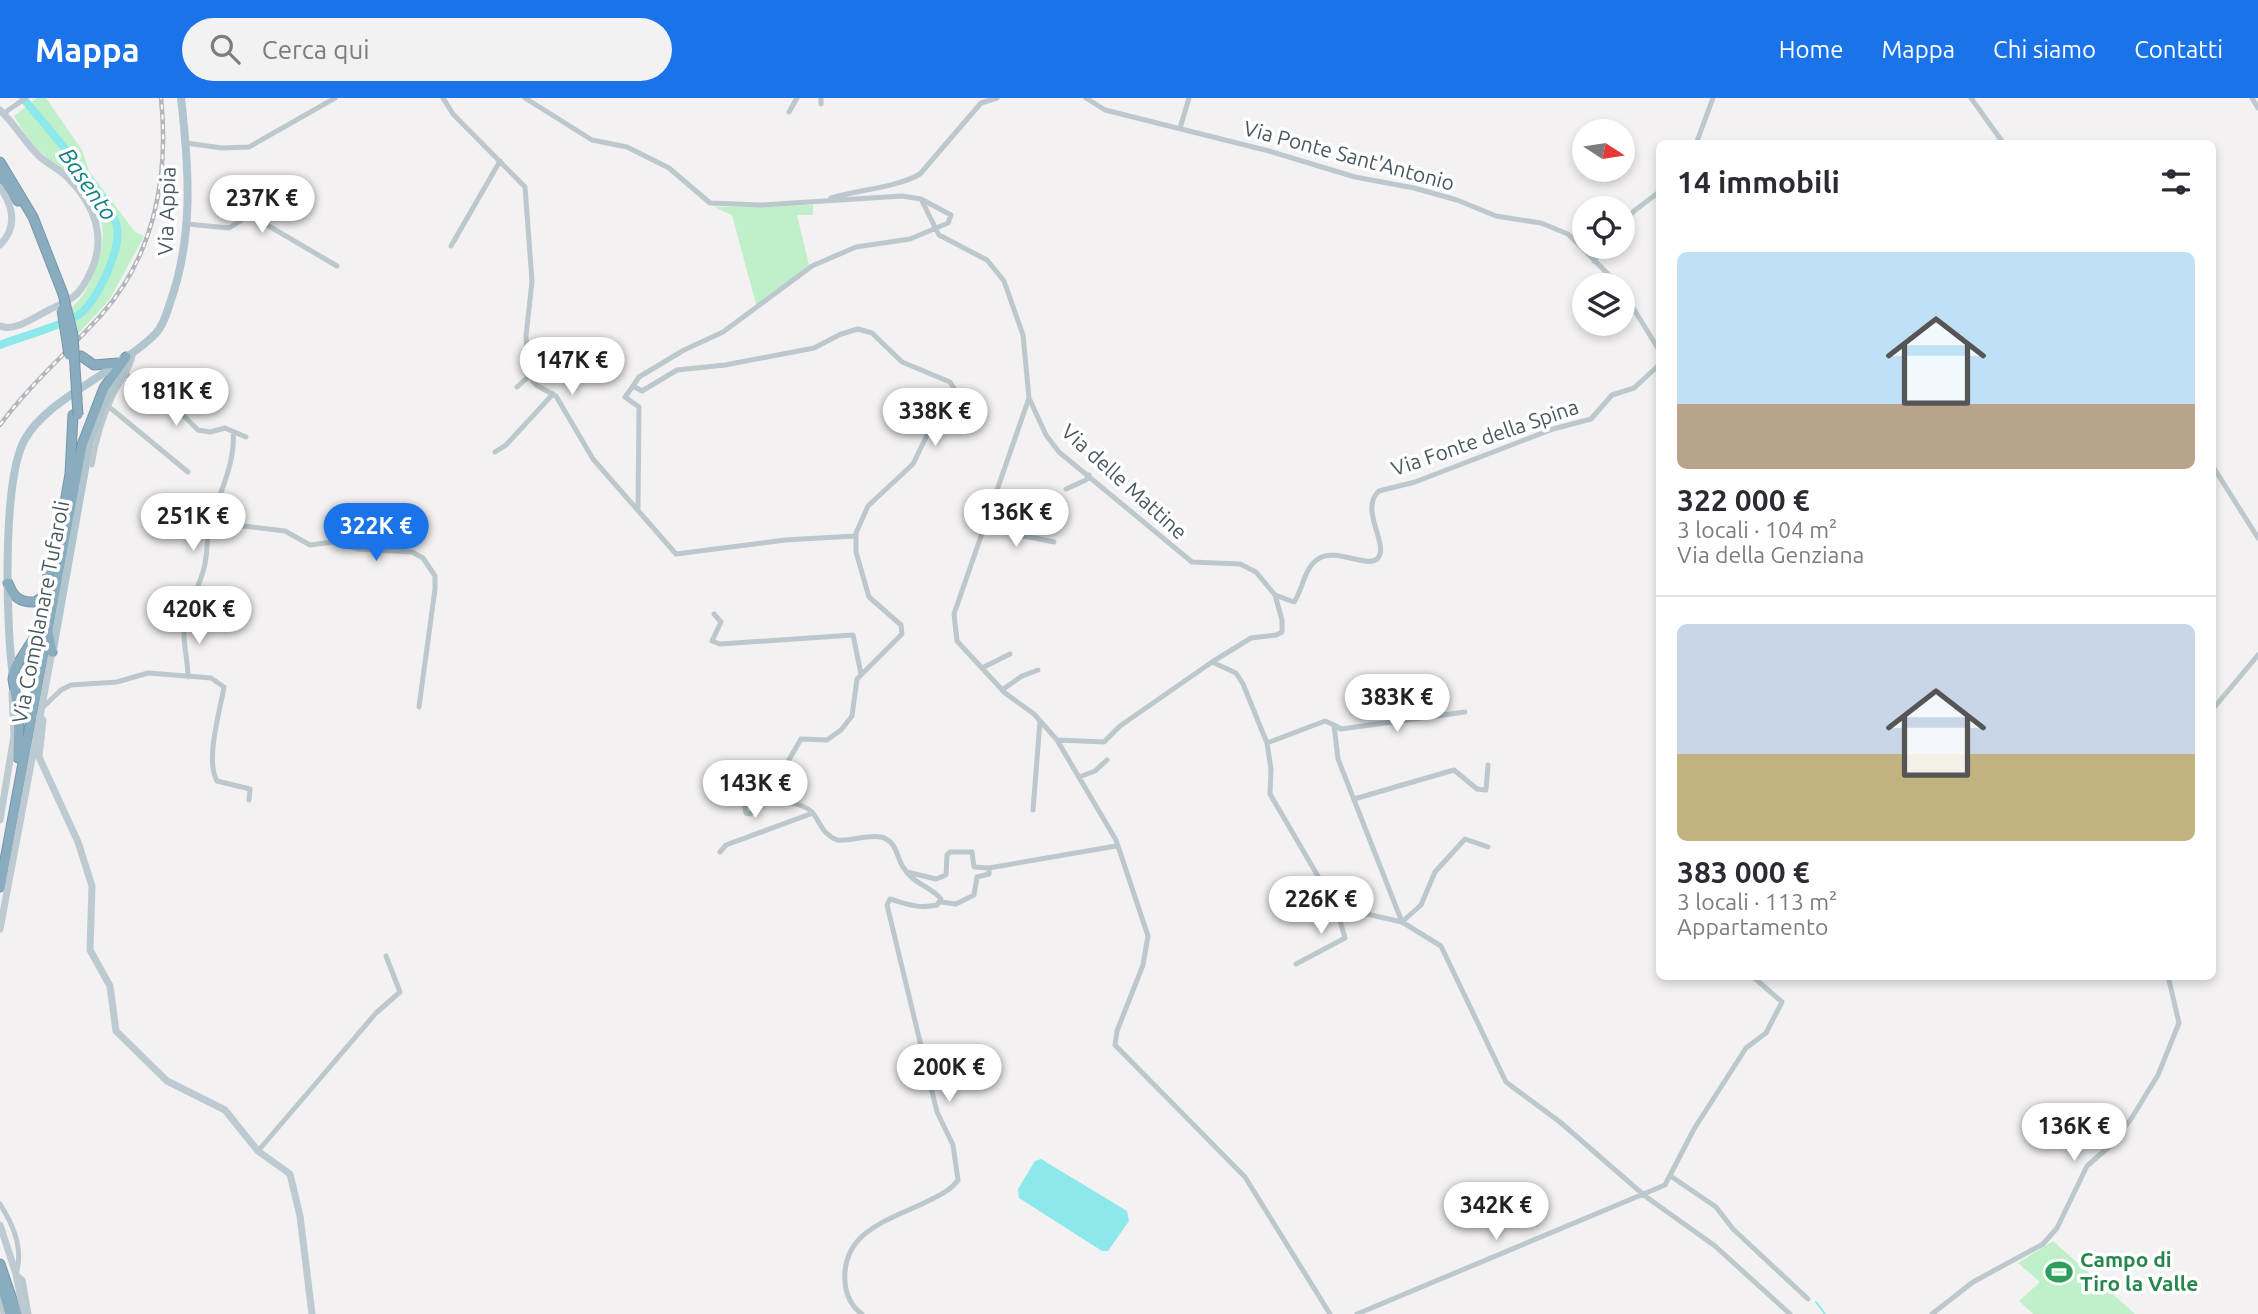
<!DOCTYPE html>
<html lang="it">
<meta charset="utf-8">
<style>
body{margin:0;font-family:Ubuntu,sans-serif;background:#f2f2f3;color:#2b2b33;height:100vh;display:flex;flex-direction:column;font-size:26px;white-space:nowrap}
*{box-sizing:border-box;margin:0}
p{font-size:23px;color:#7c7c81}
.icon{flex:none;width:38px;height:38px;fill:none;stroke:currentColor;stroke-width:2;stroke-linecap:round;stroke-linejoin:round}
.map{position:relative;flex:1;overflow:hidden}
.details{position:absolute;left:1656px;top:42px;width:560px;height:840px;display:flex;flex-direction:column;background:#fff;border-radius:10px;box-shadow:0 4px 10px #0003}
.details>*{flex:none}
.needle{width:46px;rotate:102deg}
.buttons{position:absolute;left:1572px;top:21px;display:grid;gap:14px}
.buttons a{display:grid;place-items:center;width:63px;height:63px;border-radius:50%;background:#fff;box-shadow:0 4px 10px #0003;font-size:35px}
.price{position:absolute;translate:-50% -60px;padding:0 16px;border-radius:24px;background:#fff;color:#222;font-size:23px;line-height:46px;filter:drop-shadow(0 2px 4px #0008)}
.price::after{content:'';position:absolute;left:50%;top:42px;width:21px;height:16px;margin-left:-10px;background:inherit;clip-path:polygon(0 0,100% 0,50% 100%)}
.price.active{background:#1a73e8;color:#fff}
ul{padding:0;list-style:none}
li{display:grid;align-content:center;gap:14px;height:371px;padding:0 21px}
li+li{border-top:2px solid #e1e1e2}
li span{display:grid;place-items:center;height:217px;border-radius:10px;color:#555}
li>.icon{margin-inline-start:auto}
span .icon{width:126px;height:126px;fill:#fffc;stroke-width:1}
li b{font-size:30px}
h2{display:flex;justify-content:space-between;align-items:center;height:84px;padding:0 21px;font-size:30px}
header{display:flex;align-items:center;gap:42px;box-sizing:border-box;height:98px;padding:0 35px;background:#1a73e8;color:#fff}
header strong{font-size:33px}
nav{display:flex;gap:38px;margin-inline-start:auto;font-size:24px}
.search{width:490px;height:63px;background:#f2f2f3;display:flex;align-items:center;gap:18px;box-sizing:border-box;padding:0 24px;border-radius:38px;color:#7c7c81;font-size:26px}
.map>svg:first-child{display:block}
</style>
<header>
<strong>Mappa</strong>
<div class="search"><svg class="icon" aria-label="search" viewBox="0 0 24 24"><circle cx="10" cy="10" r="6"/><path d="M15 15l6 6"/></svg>Cerca qui</div>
<nav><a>Home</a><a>Mappa</a><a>Chi siamo</a><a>Contatti</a></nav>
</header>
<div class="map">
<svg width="2258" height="1216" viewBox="0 0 2258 1216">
<rect width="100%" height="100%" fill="#f3f1f1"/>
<path fill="#c0f0ca" d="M37,0H46L82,52L89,73L135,134L144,138L110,201L77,237L71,210C85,198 90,185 96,169C122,101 68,85 32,45C25,37 20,27 14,18Z
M813,107V117H797L809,167L762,205L756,206L732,117L714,109Z
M2053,1143L2135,1216H2033L2019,1203L2040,1184L2018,1165Z"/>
<path fill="#8de8ec" d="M1041,1061L1127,1113L1129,1123L1108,1153H1102L1019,1100L1018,1091L1035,1063Z"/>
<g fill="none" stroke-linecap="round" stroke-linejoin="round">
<path stroke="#8de8ec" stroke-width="2" d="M1816,1204L1825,1216"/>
<path stroke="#8de8ec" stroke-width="8" d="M0,247C20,239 65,227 80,216C98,201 121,152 117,129C113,103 42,24 23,0"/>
<defs>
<path id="highway" d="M0,64L33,119L63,196
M1,77L18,103
M81,258L94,267L118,265
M63,416L70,376L73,317
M8,485C13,499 20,505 36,504L43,498L63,414
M48,534L52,554
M18,660L19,617L13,581L15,570L42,528
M0,789L82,347L104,290L126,259
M0,1166L17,1216
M0,1181L10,1216"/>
</defs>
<use href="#highway" stroke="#7497ab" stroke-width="11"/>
<path stroke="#bcc8cd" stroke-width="5" d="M443,0L453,16L525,89L532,183L526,238L529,278L536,287L556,298L593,361L676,456L785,442L855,438
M525,0L592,42L627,49L669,70L710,105L761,107L902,98L921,101L951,117L948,125L910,141L856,149L812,168L723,234L684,252L639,279L633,288L642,293L677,272L725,267L814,250L841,236L858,231L872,235L902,264L950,284L957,295L954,316L929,333L913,366L868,408L856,435V454L869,499L901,527L902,536L857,581L852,618L841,632L827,642L801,641L786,667L751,690L744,706L746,715L750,716L764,703C776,701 803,705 812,714C821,725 822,736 837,742C852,744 866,736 881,739C897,743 896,758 903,769C913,786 930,788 941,801L937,807C918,811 907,806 890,801L887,807L937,1014L953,1047L958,1082C952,1091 942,1096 932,1101C894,1121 841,1131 845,1184C846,1197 851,1208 862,1216
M821,0V6
M1086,0L1105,12L1269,53L1355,79L1414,90L1457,102L1496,118L1541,125L1568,136L1619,187
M1971,0L2004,46
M2252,0L2258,10
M789,14L797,0
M4,15L26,0
M1180,30L1189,0
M186,45L222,50L249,49L335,0
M1696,46L1713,0
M831,100C857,92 899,89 920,76L981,5L997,0
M921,101L939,137L987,162L1004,183L1023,237L1029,300L1046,337L1059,354L1192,464L1240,466L1256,474L1275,497L1282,522V534L1276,537L1251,540L1212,564L1236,575L1243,586L1267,645L1271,671L1270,696L1336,809L1402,824L1441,848L1506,984L1560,1024L1645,1098L1715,1148L1790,1216
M187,126L229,130L245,120H255L337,168
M1622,128L1634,113L1659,94
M451,148L500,63
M1594,163L1605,149
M1622,192L1659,252
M126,276L180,314L198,332L210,334L225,330L246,339
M633,288L625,299L639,309L638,412
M517,289L529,278
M1029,300L954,516L957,543L1005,595L1034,616L1057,642L1116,742L1148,838L1143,867L1117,933L1115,947L1245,1079L1330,1216
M108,308L188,374
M495,354L506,347L553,296
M92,367C96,343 102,321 113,298C120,282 132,271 134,253
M2212,367L2258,440
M1066,391L1086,382L1089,377
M986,422L1000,424
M984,430L1054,444
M208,436L243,428L285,433L310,447L333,444L359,451L412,454L423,460L435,478V491L419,609
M1275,497L1294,504C1303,491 1304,470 1318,461C1335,449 1366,470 1377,461C1391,448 1358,412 1379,393L1415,384L1553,331L1591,321L1612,297L1634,290L1659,267
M714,516L721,524L712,543L720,546L853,537L861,576
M982,570L1010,556
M188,579C188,564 184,550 184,536C183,513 199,492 204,470C208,456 206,441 210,427C218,397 236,366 233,334
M1002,592L1022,578L1038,572
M41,611L61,592L71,587L117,584L148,575L211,580L224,589C220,613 205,662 217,683L250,691L249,702
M2212,612L2258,557
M1334,627L1341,631L1465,614
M1057,642L1104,644L1120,628L1212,564
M1267,645L1325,623L1334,627L1338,661L1402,824L1421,807L1435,774L1465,741L1488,749
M1079,679L1095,673L1107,662
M1354,701L1454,672L1477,691L1486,692L1488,667
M1033,712L1040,623
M720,754L726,747L813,715
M989,770L1116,748
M907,774L936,781L946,777L947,757L950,754H972L974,769L989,770V776L977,779L974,797L956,806L941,804
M1296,866L1345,840L1336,809
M258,1053L376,915L400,894L386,858
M1672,1079L1716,1109L1733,1131L1808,1201
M0,1106C13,1126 24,1151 16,1176L23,1182L29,1216
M1357,1216L1665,1087L1694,1031L1746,950L1766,935L1782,904L1752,878
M1932,1216L1973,1184L2043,1146L2057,1130L2087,1068L2111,1047L2131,1021L2158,977L2179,925L2168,878"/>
<path stroke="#bdcad2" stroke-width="7" d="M0,12C14,25 24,43 38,57C47,66 60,71 68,80C94,106 107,139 91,173C82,193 75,201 55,209C40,215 16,235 0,228
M0,89C13,108 18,129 0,147
M39,618L43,622L39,659L78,744L92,788L90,852L110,888L116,933L167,983L225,1012L258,1053L290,1076L300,1118L312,1216
M0,722L14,638L12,595
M0,831L52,554
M0,1127L16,1176L24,1216
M0,1199L4,1216"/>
<path stroke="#b1c5cf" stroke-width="8" d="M53,551L90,343L102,310L129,262
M13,578C6,529 2,381 25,341C43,310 83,290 111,270C126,259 145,248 157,234C164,226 167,214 170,205C194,138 189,70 181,0"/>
<use href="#highway" stroke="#89acbf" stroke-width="9"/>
<defs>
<path id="rail" d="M0,327C30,286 68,254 102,216C155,156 169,77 161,0"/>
</defs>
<use href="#rail" stroke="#b3b7bb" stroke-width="4.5"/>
<use href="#rail" stroke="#fff" stroke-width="2" stroke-dasharray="5" stroke-linecap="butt"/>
<defs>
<path id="highway-bridge" d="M63,196L73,237L78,317
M62,212L69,257"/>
</defs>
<use href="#highway-bridge" stroke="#7497ab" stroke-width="11" stroke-linecap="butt"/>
<use href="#highway-bridge" stroke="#89acbf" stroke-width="9"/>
</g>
<defs>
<symbol id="stadium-bare" viewBox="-9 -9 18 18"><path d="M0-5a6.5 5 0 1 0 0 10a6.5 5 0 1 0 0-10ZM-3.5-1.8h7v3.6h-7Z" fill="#2e9e5b" stroke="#fff" stroke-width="2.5" paint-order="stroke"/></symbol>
</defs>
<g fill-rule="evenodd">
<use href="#stadium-bare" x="2040" y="1155" width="38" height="38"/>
</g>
<g text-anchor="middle" stroke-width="7" stroke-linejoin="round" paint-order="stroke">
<g font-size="21" fill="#48585e" stroke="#fff">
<text transform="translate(1349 58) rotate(15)" y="7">Via Ponte Sant'Antonio</text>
<text transform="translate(167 113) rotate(-88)" y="7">Via Appia</text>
<text transform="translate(1485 340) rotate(-19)" y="7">Via Fonte della Spina</text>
<text transform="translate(1124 384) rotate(42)" y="7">Via delle Mattine</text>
<text transform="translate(41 514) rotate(-79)" y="7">Via Complanare Tufaroli</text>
</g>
<g font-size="21" font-weight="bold" fill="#27864d" stroke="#fff" text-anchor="start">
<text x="2080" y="1169">Campo di<tspan x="2080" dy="24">Tiro la Valle</tspan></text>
</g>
<g font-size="23" font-style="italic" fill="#0d8186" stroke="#fff">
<text transform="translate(88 86) rotate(55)" y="8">Basento</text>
</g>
</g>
</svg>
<div class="buttons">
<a><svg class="needle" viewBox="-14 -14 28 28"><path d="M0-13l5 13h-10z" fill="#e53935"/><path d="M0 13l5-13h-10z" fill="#7c7c81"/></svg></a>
<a><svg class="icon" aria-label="locate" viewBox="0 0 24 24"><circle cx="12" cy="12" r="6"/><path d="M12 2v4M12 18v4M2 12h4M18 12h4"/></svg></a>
<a><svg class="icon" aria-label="layers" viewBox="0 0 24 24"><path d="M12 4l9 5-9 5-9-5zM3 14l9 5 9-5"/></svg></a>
</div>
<b class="price" style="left:262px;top:137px">237K €</b>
<b class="price" style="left:572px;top:299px">147K €</b>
<b class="price" style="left:176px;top:330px">181K €</b>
<b class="price" style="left:935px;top:350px">338K €</b>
<b class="price" style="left:1016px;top:451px">136K €</b>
<b class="price" style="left:193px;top:455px">251K €</b>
<b class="price active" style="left:376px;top:465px">322K €</b>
<b class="price" style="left:199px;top:548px">420K €</b>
<b class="price" style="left:1397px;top:636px">383K €</b>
<b class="price" style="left:755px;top:722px">143K €</b>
<b class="price" style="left:1321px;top:838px">226K €</b>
<b class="price" style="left:949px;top:1006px">200K €</b>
<b class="price" style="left:2074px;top:1065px">136K €</b>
<b class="price" style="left:1496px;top:1144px">342K €</b>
<section class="details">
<h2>14 immobili<svg class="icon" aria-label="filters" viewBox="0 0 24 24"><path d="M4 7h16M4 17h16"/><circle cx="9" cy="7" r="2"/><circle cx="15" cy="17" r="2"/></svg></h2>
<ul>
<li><span style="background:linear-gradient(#bfe0f5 70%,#b9a48a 0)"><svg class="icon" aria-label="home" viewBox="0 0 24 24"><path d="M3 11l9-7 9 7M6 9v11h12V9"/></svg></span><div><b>322 000 €</b><p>3 locali · 104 m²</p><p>Via della Genziana</p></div></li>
<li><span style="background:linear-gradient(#c9d6e8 60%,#c2b280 0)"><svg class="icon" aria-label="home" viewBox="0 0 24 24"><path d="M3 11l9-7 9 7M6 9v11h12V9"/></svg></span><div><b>383 000 €</b><p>3 locali · 113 m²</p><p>Appartamento</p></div></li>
</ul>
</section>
</div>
